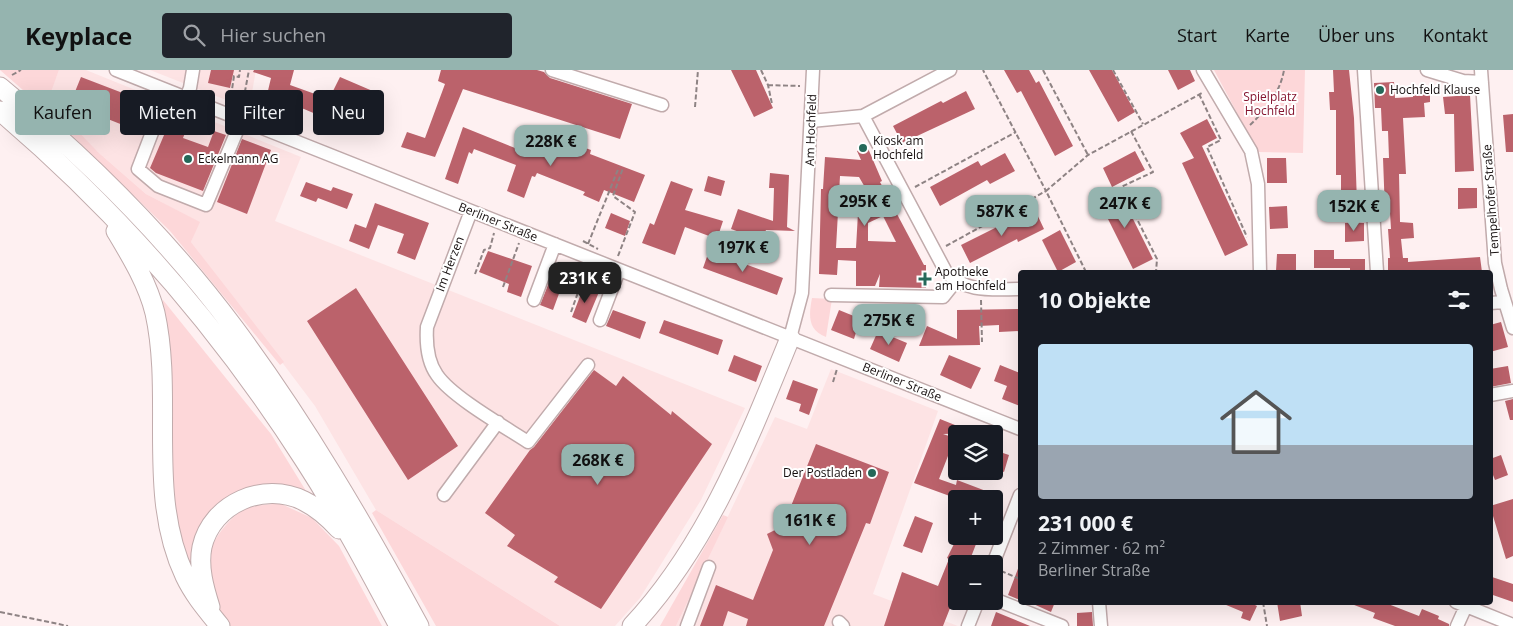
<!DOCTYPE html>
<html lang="de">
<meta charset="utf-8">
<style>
body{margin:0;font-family:"Open Sans",sans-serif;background:#20242c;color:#f1f3f6;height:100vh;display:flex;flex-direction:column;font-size:19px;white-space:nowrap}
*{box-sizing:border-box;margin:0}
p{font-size:16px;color:#9ea1a6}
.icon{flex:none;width:28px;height:28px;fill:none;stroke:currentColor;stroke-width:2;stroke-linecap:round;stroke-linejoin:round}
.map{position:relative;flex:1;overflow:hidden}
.panel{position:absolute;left:1018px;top:200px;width:475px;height:335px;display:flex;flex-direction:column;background:#171b24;border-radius:5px;box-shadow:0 5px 20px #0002}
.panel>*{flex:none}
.banner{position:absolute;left:15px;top:20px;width:475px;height:45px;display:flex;gap:10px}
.fabs{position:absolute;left:948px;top:355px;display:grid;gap:10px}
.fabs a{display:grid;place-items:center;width:55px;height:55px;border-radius:5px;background:#171b24;box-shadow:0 5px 20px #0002;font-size:25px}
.price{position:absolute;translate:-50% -42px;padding:0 11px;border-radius:10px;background:#95b4af;color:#111;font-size:16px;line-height:32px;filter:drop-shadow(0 1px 2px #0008)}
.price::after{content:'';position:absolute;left:50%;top:30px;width:15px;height:11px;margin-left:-8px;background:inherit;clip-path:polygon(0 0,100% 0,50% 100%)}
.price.current{background:#222;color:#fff}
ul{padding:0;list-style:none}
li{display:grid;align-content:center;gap:10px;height:265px;padding:0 20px}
li span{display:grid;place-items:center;height:155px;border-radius:5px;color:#555}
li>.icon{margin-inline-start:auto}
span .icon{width:90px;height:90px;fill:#fffc;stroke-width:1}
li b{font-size:21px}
h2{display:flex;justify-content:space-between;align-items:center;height:60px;padding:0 20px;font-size:21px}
.chip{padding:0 18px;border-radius:5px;background:#171b24;box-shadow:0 5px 20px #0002;font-size:18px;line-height:45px}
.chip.current{background:#95b4af;color:#111}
header{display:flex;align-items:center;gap:30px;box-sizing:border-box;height:70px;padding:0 25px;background:#95b4af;color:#111}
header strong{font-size:24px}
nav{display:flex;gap:28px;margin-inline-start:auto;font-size:18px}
.search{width:350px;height:45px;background:#20242c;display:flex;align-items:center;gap:12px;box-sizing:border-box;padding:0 18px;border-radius:5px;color:#9ea1a6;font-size:19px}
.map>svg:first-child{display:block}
</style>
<header>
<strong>Keyplace</strong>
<div class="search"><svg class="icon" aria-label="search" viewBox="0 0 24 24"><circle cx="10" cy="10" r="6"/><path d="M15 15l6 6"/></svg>Hier suchen</div>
<nav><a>Start</a><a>Karte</a><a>Über uns</a><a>Kontakt</a></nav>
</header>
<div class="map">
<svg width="1513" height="556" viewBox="0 0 1513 556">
<rect width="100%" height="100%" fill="#fef0f1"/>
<path fill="#fde3e4" d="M59,0H86L301,87L275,151L745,338L701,430L640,528L615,556H560L376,440L315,336L191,172L199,152L146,124L99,83L47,30Z
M150,0H256L249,39Z
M831,299L938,341L873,524L958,556H676L775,347L807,359Z"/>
<path fill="#fdd7d9" d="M0,0H59L48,30L99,83L146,124L200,152L191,172L284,292L280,295L170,161L47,41Z
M1214,0H1305L1303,83L1258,82Z
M812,228L832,229L826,267C807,260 809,244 812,228Z
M163,230L271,364L311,429L297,422L204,452L194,519L174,466L168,404L172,305L161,238Z
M279,433L312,448L339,476L382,556H225C215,543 206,515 206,498C205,479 226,451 241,441C250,435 269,435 279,433Z
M376,440L560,556H436L372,443Z
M723,445L728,447L676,556H660Z"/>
<path fill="#bb626b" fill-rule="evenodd" d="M211,0H234L230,18L208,13Z
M254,0H294L290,15L329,29L340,7L375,22L358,62L304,39L266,29L271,8L253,2Z
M441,0H537L544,2L550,8L632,34L620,69L463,19L435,87L401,77L407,62L425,68L445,14L438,11Z
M731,0H756L773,38L754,47Z
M1004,0H1029L1036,13L1039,11L1073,76L1055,86L1021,21L1017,23Z
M1089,0H1112L1135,42L1118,52Z
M1168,0H1190L1195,11L1178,20Z
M1333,0H1349L1354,48L1357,133H1341V105H1336V40H1330L1329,22H1334Z
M81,7L154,35L143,63L70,34Z
M1394,12L1395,28L1413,27V18L1430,17V32L1424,33L1425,47L1403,48L1406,104H1399L1400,152L1413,153L1414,168L1401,169L1403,188H1408V192L1480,187L1482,202H1388V188H1390L1388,159H1391L1390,142H1385L1383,88H1389L1388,61H1382L1381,38H1375L1374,13Z
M966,21L975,39L902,73L893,56L941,31L943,33Z
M1470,25L1474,101L1455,102L1454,44H1445L1443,27Z
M173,44L190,50L183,68L208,77L214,61L226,65L203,121L156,103L150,98Z
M1513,44V82H1506L1503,45Z
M1207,49L1217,68L1202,76L1248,175L1225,186L1182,93L1194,88L1180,63Z
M463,57L525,82L527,77L556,88L563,70L591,80L590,84L645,105L634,132L604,120L599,132L583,125L585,122L537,103L535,107L532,106L524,128L507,121L516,95L474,79L472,84L469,82L458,114L445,109Z
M242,69L271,80L247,144L217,132Z
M867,76L882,111L880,112L924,195H926V218L879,217L880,204L875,216H856V191L838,190L837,205L819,204L821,119H823L825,87L861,90L857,81ZM840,106L859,107L866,119L863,121L875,143H858L856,178H836ZM883,146L896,172L868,171V153Z
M1135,81L1145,100L1112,117L1103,98Z
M1005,83L1015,101L990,114L987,110L940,136L930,117L978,91L981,96Z
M1267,88H1286L1287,113H1267Z
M770,103L789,105L787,157L795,161L766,160L762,170L731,159L738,139L773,151L774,118H769Z
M708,106L725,111L721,126L704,121Z
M671,111L693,119L685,140L723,151L717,169L685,157L675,185L642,173L650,153L654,155Z
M306,112L331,121L333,117L353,124L347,139L318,128L316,132L300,126Z
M1458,118H1477V138L1458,139Z
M1118,119L1153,189L1133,199L1098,129Z
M375,133L429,153L415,190L397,183L404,164L378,155L369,179L349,171L355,154L366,158Z
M1287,136L1288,158L1270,159L1269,137Z
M1036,142L1044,159L1018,172L1017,169L970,193L961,175L1009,151L1011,154Z
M611,143L630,151L625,166L605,158Z
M1345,153H1364V171L1345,172Z
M1060,160L1076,192L1058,202L1042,170Z
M1314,180H1334V189H1365V202H1350V198H1314Z
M488,181L532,196L521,227L507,222L509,214L479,202Z
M709,181L783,208L777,225L703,198Z
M1277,184H1296V202L1276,201Z
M552,205L564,210L553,240L540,235Z
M584,216L599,222L586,253L572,247Z
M356,218L458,376L408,410L307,251Z
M878,239L914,240V254L878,253Z
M1020,239V261L999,262V255L979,256L980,275L919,276L927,256L957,269V240Z
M613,240L646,252L640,269L606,256Z
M839,240L866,251L859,252L854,269L831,260Z
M664,250L723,270L718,285L659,263Z
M1501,252L1508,277L1490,282V255Z
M878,261L907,273L899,292L870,279Z
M734,285L762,296L756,312L728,301Z
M949,285L981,298L971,319L940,305Z
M1000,295L1020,303V336L1002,329L1007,316L994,311Z
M1508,296L1511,313L1490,317V299Z
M594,300L616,316L623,306L671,345L672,341L712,374L601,539L554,512L558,507L507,476L515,465L485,443L530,380L534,377Z
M793,310L818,319L809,345L799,341L801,334L786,329Z
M1513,329V350H1510L1505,331Z
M940,349L975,363L943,364L955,368L939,409L956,415L957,410L986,421L983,429H958L914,413Z
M816,374L889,402L870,454L866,453L824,556H746L748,549L728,541L723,556H700L716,515L753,530L773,480L767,464L783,456Z
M994,380L1009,385L1004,402L994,398Z
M1501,385L1508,405L1495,410L1493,405L1490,407V389Z
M1513,429V486L1506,489L1490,436Z
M915,446L933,453L922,483L903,476Z
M958,466L978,469L971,487L985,494H956V523L943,556H884L902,502L938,516L949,489L947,488Z
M1019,496H1020V530L1008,525Z
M1492,507L1513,514V532L1490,524Z
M1029,532H1055L1051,542Z
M1219,532H1256L1255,535L1257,536L1250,551L1241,548L1243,542Z
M1277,532H1300L1302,546L1280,551Z
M1383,532L1419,546L1422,539L1439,546L1438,549L1449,554V556H1395L1373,548L1375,543L1349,533Z
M996,542L1030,556H991Z
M1092,542L1093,556H1077V543Z"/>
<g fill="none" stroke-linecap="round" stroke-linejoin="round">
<defs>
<path id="minor" d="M116,0L1020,359
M552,0L662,35
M1203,0L1251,81L1258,114L1260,202
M1364,0L1377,202
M1427,0L1463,11L1482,12
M1481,0L1495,193L1501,219L1513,258
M168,21L138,99L158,116L206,135L242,49
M186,28L190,18L193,0
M863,46L950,0
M811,51L863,46L946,202C965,223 993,219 1020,219
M471,141L427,257C426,273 427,291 437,305C452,327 505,357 528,372L588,295
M831,225L943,227L955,212
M534,230L555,174
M1490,233L1504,232
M600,250L619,200
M790,268L802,223L813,0
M1490,325L1513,321
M444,425L498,352
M993,494L1020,425
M994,529L1062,556
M1099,532L1101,556
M1456,532L1513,555
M839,552L843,556
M687,556L709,497
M968,556L978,531
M1457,556L1466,536"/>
<path id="highway" d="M0,17C86,88 167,168 234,258C304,352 363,453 419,556
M0,41C119,142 222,261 305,391C340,445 369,500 399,556
M116,161C131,186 148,214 155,243C174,329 146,424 185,506C194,525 207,540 220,556
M210,537C204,518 198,497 202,477C212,433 264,411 304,431C318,438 329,448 339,459
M632,556C708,475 749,368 790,268"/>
</defs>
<use href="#minor" stroke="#c1abac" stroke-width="15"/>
<use href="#highway" stroke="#c1abac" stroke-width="21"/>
<path stroke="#8e8384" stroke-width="2" stroke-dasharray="5 2.5" stroke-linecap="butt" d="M761,0L768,15L772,34
M1043,0L1088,85
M1113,0L1143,54
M12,5L21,0
M768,15L800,16
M1199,24L1221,70L1207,77L1247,167
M230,33L234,6L239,7L240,0
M242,37L249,0
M695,37L698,0
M1250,55C1266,40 1280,23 1284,0
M1131,61L1153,102L1121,117L1157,189L1156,202
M915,117L1016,62
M583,171L598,179
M588,174L619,97
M946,176L1046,121L983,0
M618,186L635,142L613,126L623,98
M1086,202L1046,121L1088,85L1202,23
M475,204L484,180L490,178L494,163
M503,217L519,173
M981,230L982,272
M571,242L586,200
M833,312L837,299
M1001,501L1020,509
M1263,532L1267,556
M0,542L68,556"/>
<use href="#minor" stroke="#fff" stroke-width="12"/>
<use href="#highway" stroke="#fff" stroke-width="19"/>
</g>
<g fill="#256859" stroke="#fff" stroke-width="2">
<circle cx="1380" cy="20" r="5"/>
<circle cx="863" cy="78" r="5"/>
<circle cx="188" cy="89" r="5"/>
<path d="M922.5 201.5h5v5h5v5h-5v5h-5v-5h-5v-5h5z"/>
<circle cx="872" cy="403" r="5"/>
</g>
<g text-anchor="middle" stroke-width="4" stroke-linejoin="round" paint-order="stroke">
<g font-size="12" fill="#150e0e" stroke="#fff" text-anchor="start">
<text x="1390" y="24">Hochfeld Klause</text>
<text x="873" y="75">Kiosk am<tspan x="873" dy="14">Hochfeld</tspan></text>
<text x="198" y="93">Eckelmann AG</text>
<text x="935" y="206">Apotheke<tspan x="935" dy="14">am Hochfeld</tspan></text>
<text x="862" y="407" text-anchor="end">Der Postladen</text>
</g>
<g font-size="12" fill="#851630" stroke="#fff">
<text x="1270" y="31">Spielplatz<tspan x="1270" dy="14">Hochfeld</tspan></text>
</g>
<g font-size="12" fill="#150e0e" stroke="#fff">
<text transform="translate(811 60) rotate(-88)" y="4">Am Hochfeld</text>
<text transform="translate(1491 130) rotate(-94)" y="4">Tempelhofer Straße</text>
<text transform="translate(498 152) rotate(22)" y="4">Berliner Straße</text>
<text transform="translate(450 194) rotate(-69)" y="4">Im Herzen</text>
<text transform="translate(902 312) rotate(22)" y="4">Berliner Straße</text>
</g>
</g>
</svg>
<div class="fabs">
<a><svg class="icon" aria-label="layers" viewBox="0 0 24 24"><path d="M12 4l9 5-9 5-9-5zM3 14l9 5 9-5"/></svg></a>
<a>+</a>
<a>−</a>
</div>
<b class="price" style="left:551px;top:97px">228K €</b>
<b class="price" style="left:865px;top:157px">295K €</b>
<b class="price" style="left:1125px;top:159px">247K €</b>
<b class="price" style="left:1354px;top:162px">152K €</b>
<b class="price" style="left:1002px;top:167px">587K €</b>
<b class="price" style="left:743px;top:203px">197K €</b>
<b class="price current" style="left:585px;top:234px">231K €</b>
<b class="price" style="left:889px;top:276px">275K €</b>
<b class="price" style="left:598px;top:416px">268K €</b>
<b class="price" style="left:810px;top:476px">161K €</b>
<div class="banner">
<a class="chip current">Kaufen</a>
<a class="chip">Mieten</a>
<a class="chip">Filter</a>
<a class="chip">Neu</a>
</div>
<section class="panel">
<h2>10 Objekte<svg class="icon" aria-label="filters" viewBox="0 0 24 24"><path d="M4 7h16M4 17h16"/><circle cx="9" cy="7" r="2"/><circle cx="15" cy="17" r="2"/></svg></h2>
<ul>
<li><span style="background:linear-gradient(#bfe0f5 65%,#9aa5b1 0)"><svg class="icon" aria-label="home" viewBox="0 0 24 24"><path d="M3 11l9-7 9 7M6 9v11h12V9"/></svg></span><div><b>231 000 €</b><p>2 Zimmer · 62 m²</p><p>Berliner Straße</p></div></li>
</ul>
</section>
</div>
